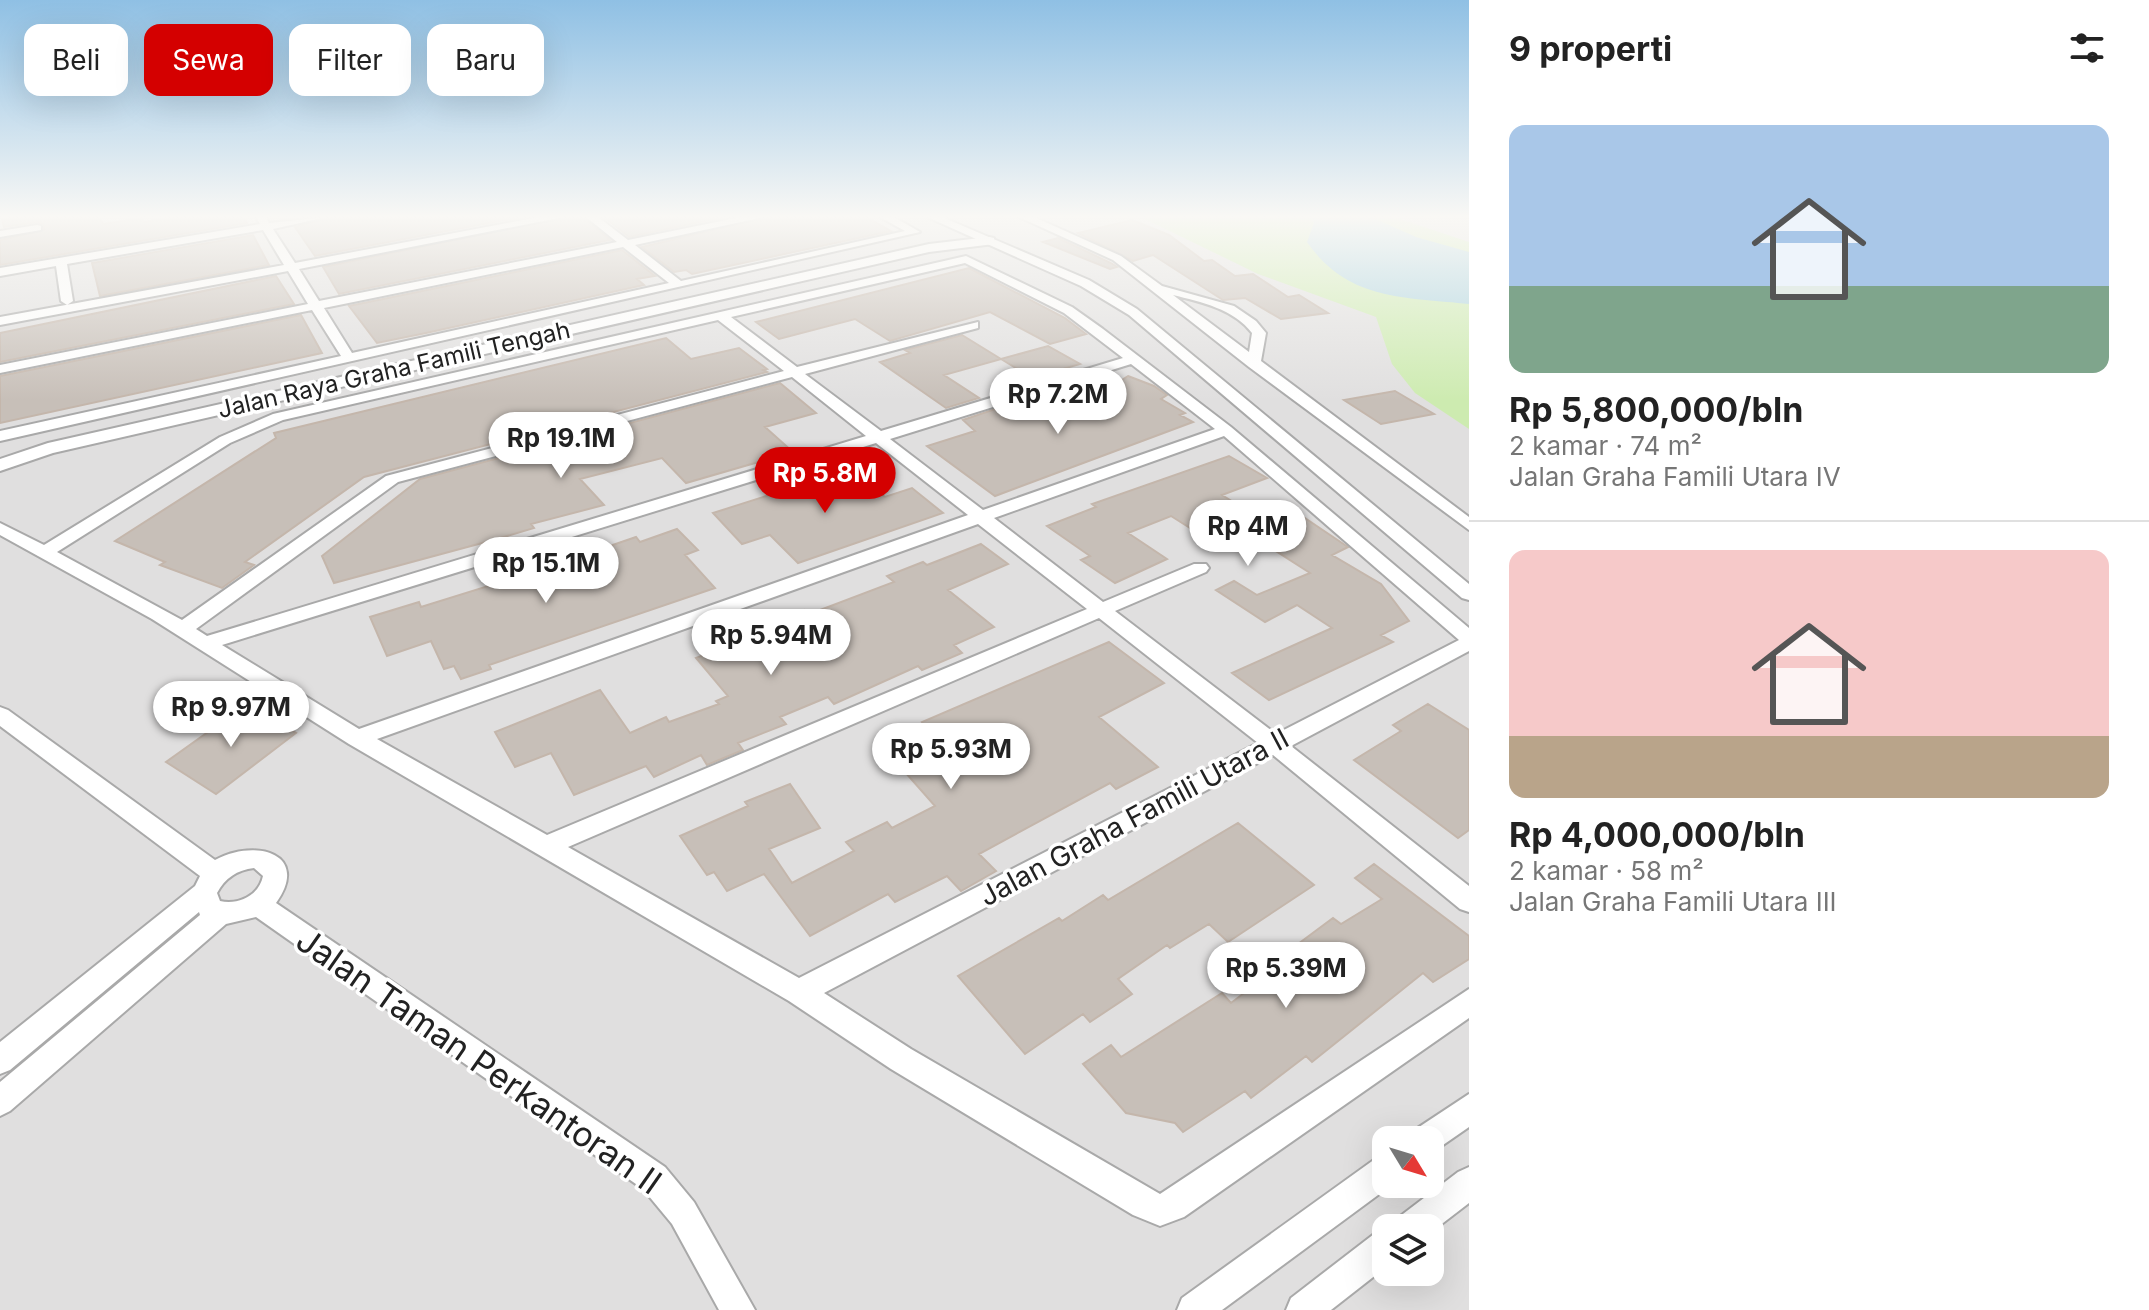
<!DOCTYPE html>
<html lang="id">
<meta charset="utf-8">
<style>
body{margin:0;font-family:Inter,sans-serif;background:#f6f6f6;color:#222;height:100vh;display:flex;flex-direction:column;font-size:30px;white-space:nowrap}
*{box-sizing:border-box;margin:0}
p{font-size:26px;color:#767676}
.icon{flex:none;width:44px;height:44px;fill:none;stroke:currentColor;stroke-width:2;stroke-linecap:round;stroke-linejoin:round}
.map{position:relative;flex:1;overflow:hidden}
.side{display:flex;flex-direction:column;background:#fff;width:680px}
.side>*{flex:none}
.top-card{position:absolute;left:24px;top:24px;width:760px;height:72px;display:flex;gap:16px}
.needle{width:52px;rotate:128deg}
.controls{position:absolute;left:1372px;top:1126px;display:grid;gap:16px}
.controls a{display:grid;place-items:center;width:72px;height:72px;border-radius:16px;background:#fff;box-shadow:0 8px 32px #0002;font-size:40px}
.price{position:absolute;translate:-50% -68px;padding:0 18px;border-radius:28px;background:#fff;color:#222;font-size:26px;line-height:52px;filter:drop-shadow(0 2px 4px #0008)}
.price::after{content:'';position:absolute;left:50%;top:48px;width:24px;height:18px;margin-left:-12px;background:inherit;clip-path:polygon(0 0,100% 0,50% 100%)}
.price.selected{background:#d40000;color:#fff}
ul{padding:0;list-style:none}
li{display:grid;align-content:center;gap:16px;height:424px;padding:0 40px}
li+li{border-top:2px solid #e0e0e0}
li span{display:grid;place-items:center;height:248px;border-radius:16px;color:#555}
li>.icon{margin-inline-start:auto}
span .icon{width:144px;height:144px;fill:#fffc;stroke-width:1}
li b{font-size:34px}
h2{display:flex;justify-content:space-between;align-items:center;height:96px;padding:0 40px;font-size:34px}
.tag{padding:0 28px;border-radius:16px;background:#fff;box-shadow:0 8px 32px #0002;font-size:28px;line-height:72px}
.tag.selected{background:#d40000;color:#fff}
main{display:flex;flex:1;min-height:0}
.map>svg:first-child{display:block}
</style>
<main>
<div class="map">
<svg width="1469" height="1310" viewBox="0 0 1469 1310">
<rect width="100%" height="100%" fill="#f2efe9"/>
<path fill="#e0dfdf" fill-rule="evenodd" d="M0,217H1469V1310H0ZM1386,1140H1430V1184H1386ZM1386,1228H1430V1272H1386Z"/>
<path fill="#cdebb0" d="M1141,217H1394L1469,242V429L1415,393L1392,364L1376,317L1258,274Z"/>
<path fill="#aad3df" d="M1311,217H1371L1416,237L1469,252V304C1404,297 1348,301 1307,242L1314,223Z"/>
<path fill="#c7bfb8" stroke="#c4b6ab" stroke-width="2" d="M14,217H100L103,224L142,218L144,222L172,217H244L247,223L0,265V240L44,230L43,224L38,222L4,227L2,219Z
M330,217H520L315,256L295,227Z
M567,217H583L610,240L339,294L323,267Z
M604,217H724L629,237Z
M767,217H866L891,231L692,274L686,270L674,272L642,247Z
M1132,220L1169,235L1204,261L1212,260L1235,276L1253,274L1288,297L1299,295L1328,313L1281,319L1245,298L1223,300L1153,255L1133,261L1078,233Z
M253,235L269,265L100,296L92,263Z
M1058,238L1111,263L1117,267L1110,269L1043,242Z
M622,250L655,276L637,279L644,285L426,333L377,343L349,306Z
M969,268L1065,318L1086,334L1050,344L990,312L890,341L855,319L779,339L756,322Z
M276,276L294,304L0,362V333Z
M301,315L322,353L0,423V376Z
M962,335L1001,359L1048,346L1080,364L1032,378L1001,359L944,375L979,398L946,408L880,362L910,353L905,350Z
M666,338L691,359L739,348L767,369L763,370L767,372L364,477L245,562L254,565L222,588L160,565L165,562L115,541L276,438L274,433Z
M1128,376L1154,386L1167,395L1161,399L1185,413L1180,415L1193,422L995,496L927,446L975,431L963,420L995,409L1007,418L1065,400L1078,408Z
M780,383L816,413L765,427L793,452L686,483L662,458L580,479L604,505L531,524L534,528L497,539L334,583L322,556L420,479Z
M1395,391L1434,414L1381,424L1344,400Z
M1229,456L1267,478L1222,495L1259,518L1287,506L1348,547L1332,555L1381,584L1409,621L1381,635L1393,642L1269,700L1232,673L1332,628L1297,605L1265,622L1216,590L1234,581L1257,595L1310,573L1265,544L1257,547L1217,521L1195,531L1171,516L1128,533L1167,559L1115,583L1081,560L1090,556L1047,526L1096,507L1092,504Z
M851,469L885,497L912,488L943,513L798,563L770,535L742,544L713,513Z
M677,529L698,550L685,555L715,588L489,665L491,669L461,679L454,666L444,669L431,641L387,656L370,617L419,602L421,607L562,563L567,571L609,558L601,549L636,537L640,542Z
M981,544L1008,564L948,590L994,627L954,645L962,653L922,670L918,666L834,704L828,697L780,717L786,724L738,743L743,750L707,765L701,755L654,777L646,766L574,795L551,753L515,767L495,732L600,690L630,733L666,717L669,722L719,704L716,701L728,696L696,658L780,627L775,620L804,610L807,615L894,582L887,576L923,562L927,565Z
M1109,642L1164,683L1099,717L1158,767L1116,789L1110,783L979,854L996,871L961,891L947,876L895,902L888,894L810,936L764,874L727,891L714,872L707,875L680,836L748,806L745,802L790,784L820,828L769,849L792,883L854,851L846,842L887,822L892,828L935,806L882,746L927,727L922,722Z
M1428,704L1469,730V830L1458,838L1354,760L1401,731L1393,725Z
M246,705L296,733L216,794L166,762Z
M1238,823L1314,885L1228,942L1209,924L1170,948L1167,945L1118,979L1132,994L1090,1022L1083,1014L1025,1054L958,976L1059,918L1062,921L1103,895L1108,900Z
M1374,864L1469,936V959L1433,982L1423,973L1312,1062L1306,1056L1251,1098L1245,1091L1183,1132L1175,1123L1126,1113L1083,1064L1111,1045L1121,1057L1222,993L1231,1003L1303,948L1298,944L1333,918L1341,924L1382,899L1355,878Z"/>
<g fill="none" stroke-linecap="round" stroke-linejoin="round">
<defs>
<path id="minor" d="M256,217H266L269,223L327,217L273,229L295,263L539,217H564L299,269L319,301L617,242L586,217H598L628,240L741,217H764L635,245L681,281L905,231L880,217H894L920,232L0,441V431L341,356L312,310L0,373V365L308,304L288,271L0,325V317L284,265L263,230L67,264L73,301L67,305L61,301L56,266L0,276V268L260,224ZM623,247L669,283L352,353L324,308Z
M927,217H942L1089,280L1137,309L1469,584V600L1462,598L1129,315L1081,286Z
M1019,217H1034L1121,256L1162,286L1234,306L1256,321L1266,333L1261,361L1469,517V530L1249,367L1113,260ZM1173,295C1201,302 1234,309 1252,333L1249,352Z
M37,225L41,226V230L0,237V231Z
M966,256L1072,307L1103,329L1231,427L1469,628V651L1291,746L1469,886V912L1460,909L1273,755L824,993L911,1049L1160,1194L1469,989V1018L1184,1217L1160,1226L1133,1215L891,1069L789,1001L349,744L152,619L0,535V523L44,545L220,437L273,414ZM965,263L1064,313L1123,358L881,431L805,374L978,328V322L797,367L731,317ZM718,320L784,371L386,476L182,620L57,552L230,443L283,420ZM1131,364L1215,429L983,510L890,439ZM792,377L866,436L207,636L196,629L398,482ZM1224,436L1459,640L1276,734L1115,611L1206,572L1209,568L1206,564H1194L1103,602L994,518ZM876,443L968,515L359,729L222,645ZM978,524L1087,609L547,835L377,739ZM1099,618L1258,743L799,978L568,847Z
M0,707L8,710L215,860C256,838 311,854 276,903L665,1167L694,1202L755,1310H719L672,1224L643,1189L256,917L226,924L10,1111L0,1116V1082L200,915L199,912L10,1070L0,1074V1042L195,886L200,876L0,726ZM254,868L263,876C259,896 238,905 220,901L217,893C225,878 237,870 254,868Z
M1469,1094V1127L1430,1154V1140H1412L1416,1129Z
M1386,1154V1184H1393L1222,1310H1177L1182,1298L1375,1159Z
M1469,1167V1203L1430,1233V1228H1394L1399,1217L1458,1172Z
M1386,1230V1267L1331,1310H1286L1291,1298L1374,1234Z"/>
<path id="tertiary" d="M989,237L994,238V244L929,252L53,453L0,471V459L48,443L929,244Z"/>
</defs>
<use href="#minor" stroke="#a9a9a9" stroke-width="4"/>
<use href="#tertiary" stroke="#a9a9a9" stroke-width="4"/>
<use href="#minor" fill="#fff" fill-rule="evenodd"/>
<use href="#tertiary" fill="#fff" fill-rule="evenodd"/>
</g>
<linearGradient id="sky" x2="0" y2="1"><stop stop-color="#8fc0e4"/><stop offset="0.54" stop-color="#f9f8f5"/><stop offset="1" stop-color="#f9f8f5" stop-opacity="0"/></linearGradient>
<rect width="1469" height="401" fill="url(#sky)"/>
<g text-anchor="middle" stroke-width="7" stroke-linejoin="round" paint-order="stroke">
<g font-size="24" fill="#222" stroke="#fff">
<text transform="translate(394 370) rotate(-13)" y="8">Jalan Raya Graha Famili Tengah</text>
</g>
<g font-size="28" fill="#222" stroke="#fff">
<text transform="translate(1134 817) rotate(-28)" y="10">Jalan Graha Famili Utara II</text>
</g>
<g font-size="34" fill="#222" stroke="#fff">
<text transform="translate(479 1061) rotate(35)" y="12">Jalan Taman Perkantoran II</text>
</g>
</g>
</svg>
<div class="controls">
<a><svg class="needle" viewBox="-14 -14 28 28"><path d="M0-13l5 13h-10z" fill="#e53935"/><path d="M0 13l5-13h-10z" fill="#767676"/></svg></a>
<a><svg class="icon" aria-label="layers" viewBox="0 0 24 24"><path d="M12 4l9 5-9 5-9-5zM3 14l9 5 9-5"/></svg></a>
</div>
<b class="price" style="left:1058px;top:436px">Rp 7.2M</b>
<b class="price" style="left:561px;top:480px">Rp 19.1M</b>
<b class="price selected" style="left:825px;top:515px">Rp 5.8M</b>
<b class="price" style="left:1248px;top:568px">Rp 4M</b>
<b class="price" style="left:546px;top:605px">Rp 15.1M</b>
<b class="price" style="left:771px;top:677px">Rp 5.94M</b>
<b class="price" style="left:231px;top:749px">Rp 9.97M</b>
<b class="price" style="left:951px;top:791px">Rp 5.93M</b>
<b class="price" style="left:1286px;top:1010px">Rp 5.39M</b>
<div class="top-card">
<a class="tag">Beli</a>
<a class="tag selected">Sewa</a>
<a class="tag">Filter</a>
<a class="tag">Baru</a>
</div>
</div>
<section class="side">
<h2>9 properti<svg class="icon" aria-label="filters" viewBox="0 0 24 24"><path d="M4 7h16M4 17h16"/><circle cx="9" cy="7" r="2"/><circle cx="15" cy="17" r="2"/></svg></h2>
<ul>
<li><span style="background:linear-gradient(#a9c7e8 65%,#7fa58c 0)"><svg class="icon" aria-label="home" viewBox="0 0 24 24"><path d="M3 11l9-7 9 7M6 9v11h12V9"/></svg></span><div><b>Rp 5,800,000/bln</b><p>2 kamar · 74 m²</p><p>Jalan Graha Famili Utara IV</p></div></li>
<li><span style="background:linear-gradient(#f6c9c9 75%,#b9a48a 0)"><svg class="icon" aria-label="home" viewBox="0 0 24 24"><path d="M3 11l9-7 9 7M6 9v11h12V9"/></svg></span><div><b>Rp 4,000,000/bln</b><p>2 kamar · 58 m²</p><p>Jalan Graha Famili Utara III</p></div></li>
</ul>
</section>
</main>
